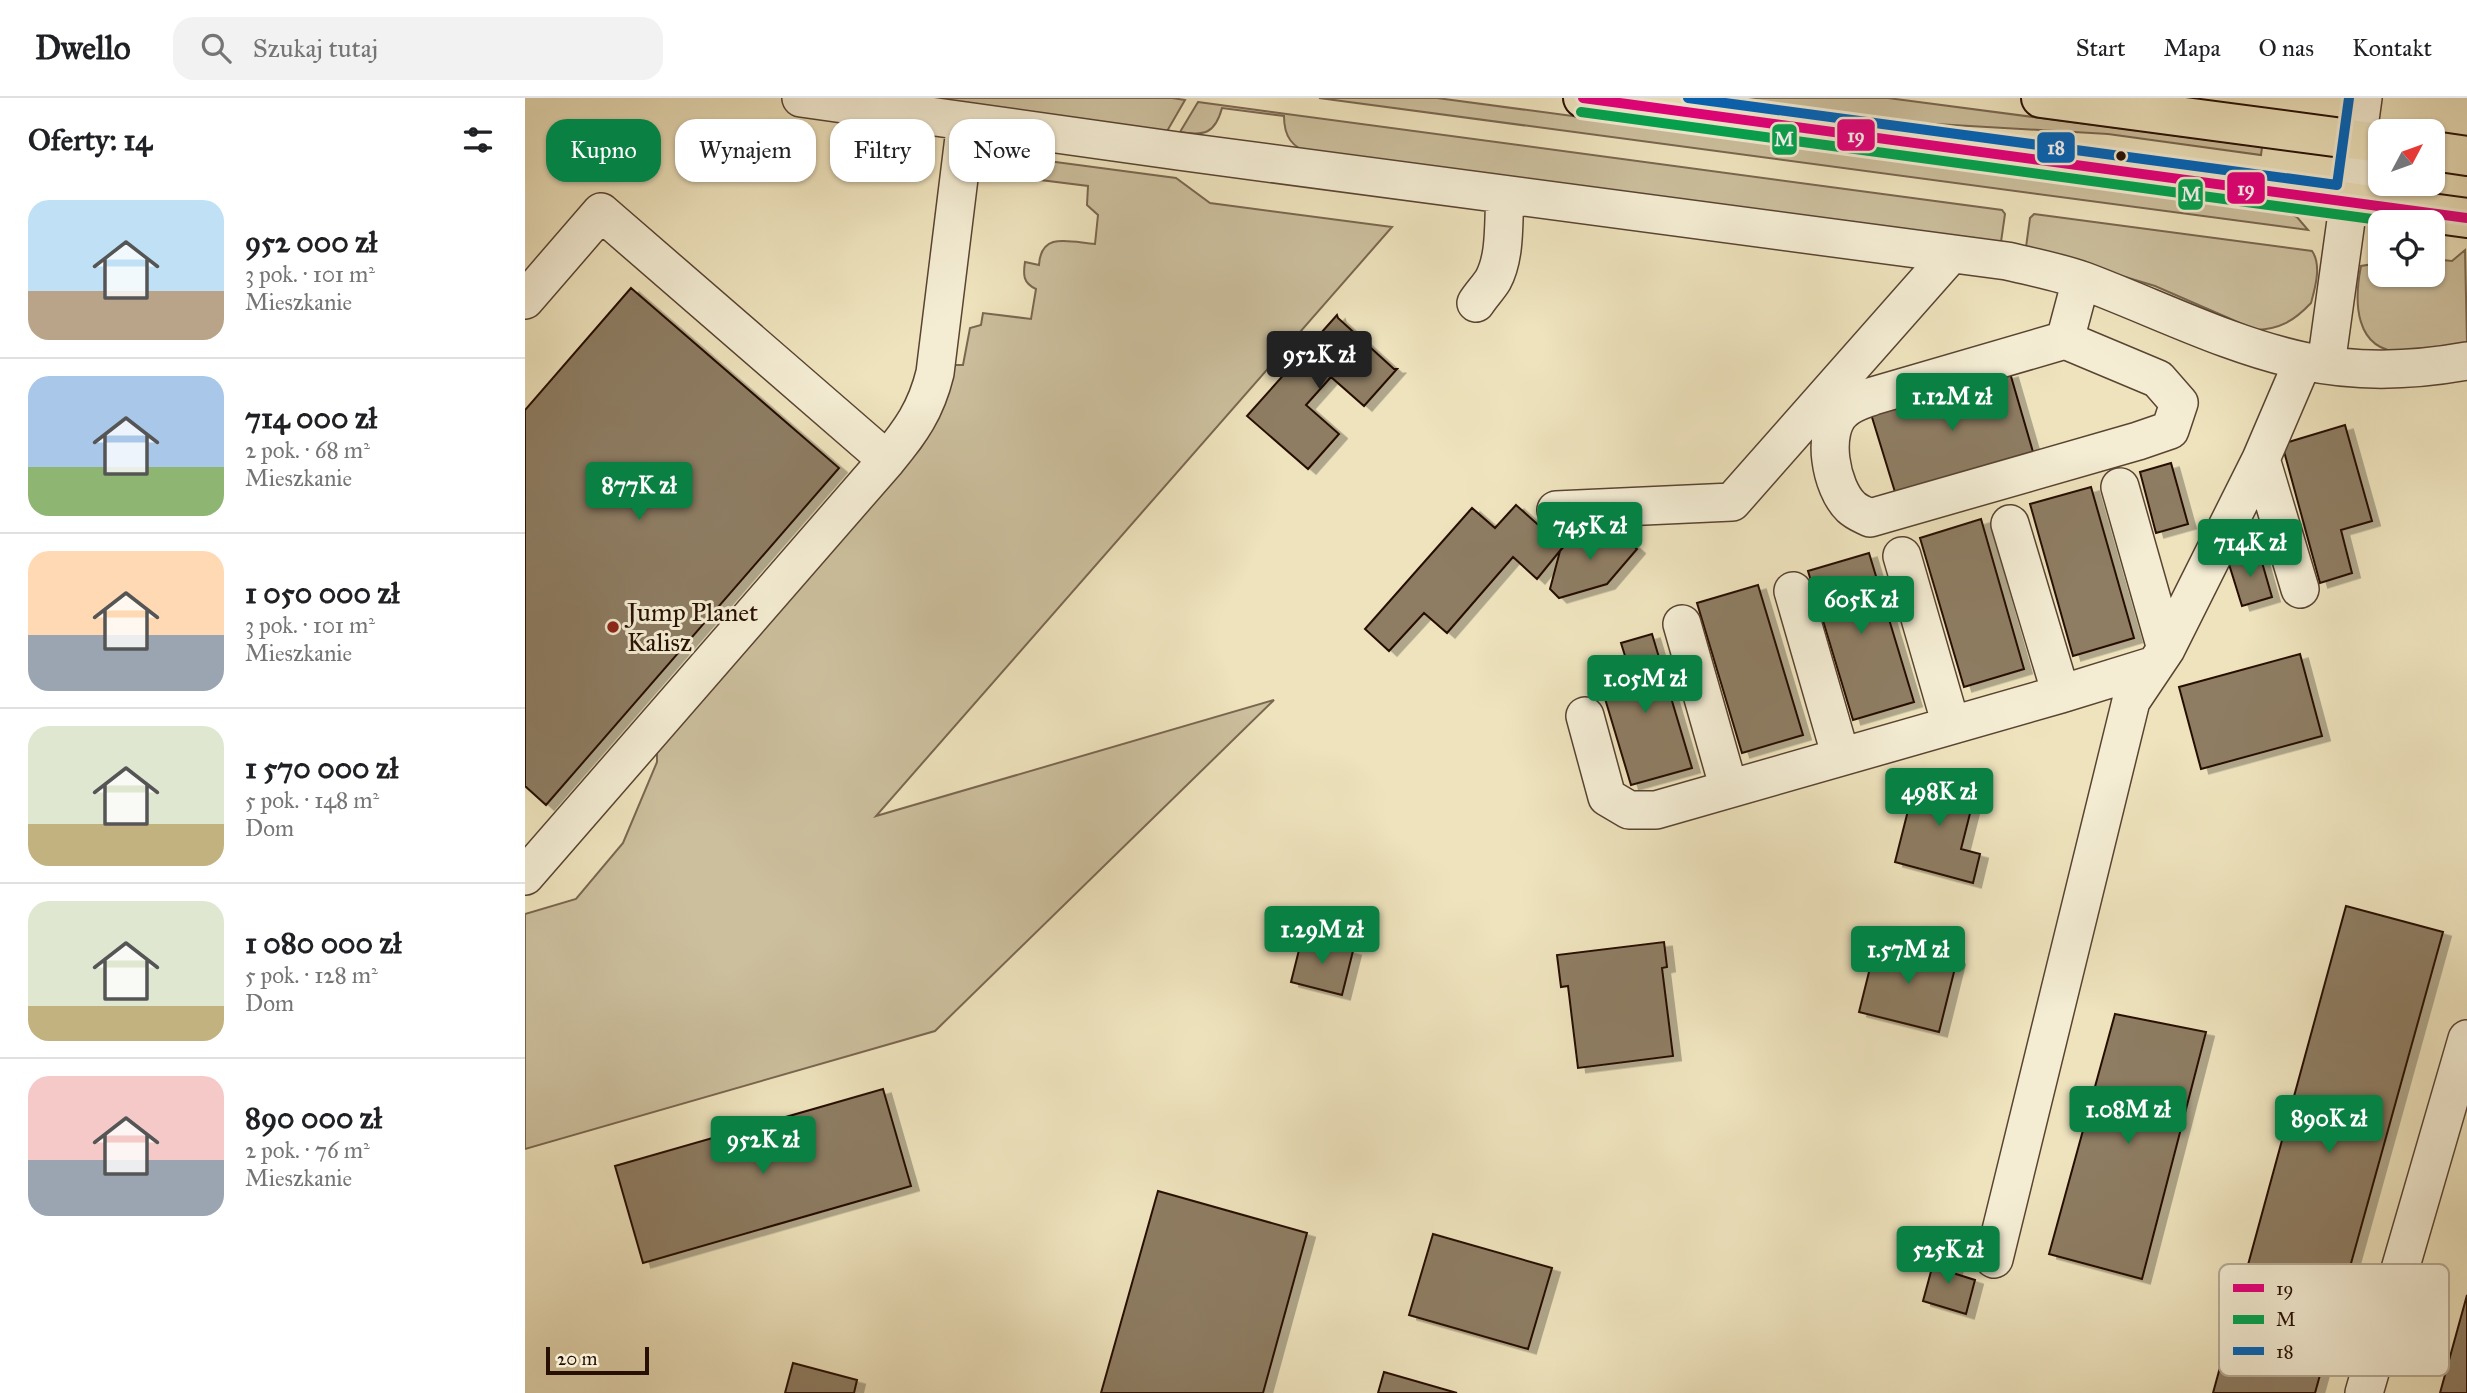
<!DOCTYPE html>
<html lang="pl">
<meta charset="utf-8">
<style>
body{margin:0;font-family:"IM FELL Great Primer",serif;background:#f2f2f2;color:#202124;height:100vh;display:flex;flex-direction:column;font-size:26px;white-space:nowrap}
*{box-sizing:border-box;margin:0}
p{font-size:23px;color:#757577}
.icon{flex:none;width:38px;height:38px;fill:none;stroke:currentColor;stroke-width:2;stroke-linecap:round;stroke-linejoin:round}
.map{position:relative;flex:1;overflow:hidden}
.panel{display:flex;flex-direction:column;background:#fff;width:525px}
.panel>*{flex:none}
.hud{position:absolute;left:21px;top:21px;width:665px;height:63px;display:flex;gap:14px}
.needle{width:46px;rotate:49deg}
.controls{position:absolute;left:1843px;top:21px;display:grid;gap:14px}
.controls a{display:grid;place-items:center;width:77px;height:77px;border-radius:14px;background:#fff;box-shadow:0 2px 5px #0004;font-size:35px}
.scale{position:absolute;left:21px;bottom:18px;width:103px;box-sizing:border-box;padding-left:7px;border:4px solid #270f03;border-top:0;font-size:19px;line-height:24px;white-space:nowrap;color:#270f03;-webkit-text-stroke:5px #f4edd4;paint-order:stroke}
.price{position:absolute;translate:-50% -60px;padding:0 16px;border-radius:7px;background:#0b8043;color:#fff;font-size:23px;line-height:46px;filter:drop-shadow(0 2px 4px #0008)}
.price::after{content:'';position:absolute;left:50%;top:42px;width:21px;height:16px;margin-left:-10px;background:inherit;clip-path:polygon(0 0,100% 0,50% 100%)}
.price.current{background:#222;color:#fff}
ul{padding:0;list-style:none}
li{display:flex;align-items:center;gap:21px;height:175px;padding:0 28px}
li+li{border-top:2px solid #e0e0e0}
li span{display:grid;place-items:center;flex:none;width:196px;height:140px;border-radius:21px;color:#555}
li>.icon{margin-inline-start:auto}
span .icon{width:84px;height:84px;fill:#fffc;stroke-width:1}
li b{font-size:30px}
h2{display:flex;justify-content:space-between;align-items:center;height:84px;padding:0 28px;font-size:30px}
.chip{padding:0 24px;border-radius:21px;background:#fff;box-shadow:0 2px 5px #0004;font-size:24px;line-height:63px}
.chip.current{background:#0b8043;color:#fff}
header{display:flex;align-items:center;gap:42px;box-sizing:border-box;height:98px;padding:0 35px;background:#fff;border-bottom:2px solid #e0e0e0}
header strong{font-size:33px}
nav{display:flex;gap:38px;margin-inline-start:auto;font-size:24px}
.search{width:490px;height:63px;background:#f2f2f2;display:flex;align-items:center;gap:18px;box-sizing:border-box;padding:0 24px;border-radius:21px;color:#757577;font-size:26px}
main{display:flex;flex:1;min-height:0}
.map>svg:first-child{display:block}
</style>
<header>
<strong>Dwello</strong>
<div class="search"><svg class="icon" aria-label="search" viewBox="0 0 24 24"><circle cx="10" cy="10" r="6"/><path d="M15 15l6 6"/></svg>Szukaj tutaj</div>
<nav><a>Start</a><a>Mapa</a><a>O nas</a><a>Kontakt</a></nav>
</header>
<main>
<section class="panel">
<h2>Oferty: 14<svg class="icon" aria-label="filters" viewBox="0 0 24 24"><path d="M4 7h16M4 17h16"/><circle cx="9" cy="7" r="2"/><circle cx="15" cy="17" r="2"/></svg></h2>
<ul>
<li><span style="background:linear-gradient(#bfe0f5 65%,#b9a48a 0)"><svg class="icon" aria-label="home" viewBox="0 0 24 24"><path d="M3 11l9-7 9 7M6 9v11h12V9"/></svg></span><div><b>952 000 zł</b><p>3 pok. · 101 m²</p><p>Mieszkanie</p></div></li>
<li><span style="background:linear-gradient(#a9c7e8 65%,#8fb573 0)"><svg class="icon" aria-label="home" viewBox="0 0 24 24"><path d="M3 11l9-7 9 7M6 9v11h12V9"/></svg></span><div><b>714 000 zł</b><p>2 pok. · 68 m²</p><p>Mieszkanie</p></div></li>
<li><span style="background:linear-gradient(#ffd9b3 60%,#9aa5b1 0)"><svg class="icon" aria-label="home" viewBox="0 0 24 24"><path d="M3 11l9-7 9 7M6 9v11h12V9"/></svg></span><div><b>1 050 000 zł</b><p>3 pok. · 101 m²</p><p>Mieszkanie</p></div></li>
<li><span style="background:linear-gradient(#dfe7d0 70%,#c2b280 0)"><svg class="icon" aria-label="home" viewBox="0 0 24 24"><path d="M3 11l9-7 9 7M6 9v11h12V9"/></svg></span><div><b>1 570 000 zł</b><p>5 pok. · 148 m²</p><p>Dom</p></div></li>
<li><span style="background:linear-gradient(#dfe7d0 75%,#c2b280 0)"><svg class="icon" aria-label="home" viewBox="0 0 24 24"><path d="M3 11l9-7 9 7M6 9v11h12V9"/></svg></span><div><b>1 080 000 zł</b><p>5 pok. · 128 m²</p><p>Dom</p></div></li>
<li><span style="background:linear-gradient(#f6c9c9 60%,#9aa5b1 0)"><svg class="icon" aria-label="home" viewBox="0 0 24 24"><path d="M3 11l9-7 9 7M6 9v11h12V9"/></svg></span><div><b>890 000 zł</b><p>2 pok. · 76 m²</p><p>Mieszkanie</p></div></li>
</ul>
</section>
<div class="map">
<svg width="1942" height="1295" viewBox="0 0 1942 1295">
<defs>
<filter id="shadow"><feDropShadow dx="8" dy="4.5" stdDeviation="0" flood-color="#0004"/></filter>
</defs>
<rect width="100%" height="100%" fill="#eee3bd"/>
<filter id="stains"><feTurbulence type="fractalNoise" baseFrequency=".00286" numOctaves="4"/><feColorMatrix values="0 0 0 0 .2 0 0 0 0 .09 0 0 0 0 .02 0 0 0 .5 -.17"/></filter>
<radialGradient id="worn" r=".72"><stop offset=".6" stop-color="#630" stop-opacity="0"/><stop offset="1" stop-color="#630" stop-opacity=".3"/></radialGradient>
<path fill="#ccbf9d" stroke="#7a6750" stroke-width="2" d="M390,0H647L660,2L641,35Z
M794,0H912L1759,113L1772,119L1783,132Z
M1191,0H1363L1737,49L1736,57L1583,36L1359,23Z
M673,4L1477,112L1480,116L1476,144L786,56C767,49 759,39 759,18L697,10C690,36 679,38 655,34Z
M486,58L651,80L685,105L867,129L351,718L749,602L410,933L0,1051V816L51,801L98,745L132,664V654L395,351C413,324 423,299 427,267H438L445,230L456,227L458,215L506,221L511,191C498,185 498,177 500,164L514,167C516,133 545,144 570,146L573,117L562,107L563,88L474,77L473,73L476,64Z
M1509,116L1787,153C1797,167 1790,190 1786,205C1769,223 1755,231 1731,232L1630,188L1501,149L1505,120Z
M1940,152L1942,245C1921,249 1898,255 1876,254C1829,252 1829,203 1836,168L1855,165V177H1908V161L1927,163Z"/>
<path fill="#8e7d64" stroke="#270f03" stroke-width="2" filter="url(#shadow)" d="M106,190L314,370L21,707L0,688V312Z
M812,217L813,220L869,271H872L839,308L806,279L781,307L814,336L783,371L722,318Z
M1485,275L1508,354L1370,394L1346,316Z
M1820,327L1847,423L1816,432L1827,475L1795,485L1757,346Z
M1646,365L1663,426L1631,435L1615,374Z
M1566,389L1609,540L1548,558L1505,406Z
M991,407L1038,449L1012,481L988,459L922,535L899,515L864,553L840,531L947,410L970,430Z
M1456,421L1499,571L1439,589L1395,440Z
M1057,427L1075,443L1087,429L1112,451L1082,486L1034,500L1025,491L1035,453Z
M1734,454L1747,499L1717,508L1703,463Z
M1344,455L1389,604L1328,622L1283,473Z
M1233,487L1278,637L1217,655L1172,505Z
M1127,536L1167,670L1106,687L1075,584L1105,574L1096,545Z
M1775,556L1797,638L1676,671L1654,589Z
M1393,673L1452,688L1436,751L1455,756L1448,785L1370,764Z
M1821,808L1918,834L1790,1295H1688Z
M777,840L828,853L817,897L766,884Z
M1352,842L1432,862L1414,934L1334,914Z
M1139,844L1142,869L1137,870L1148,958L1053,970L1043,888L1036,889L1032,857Z
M1590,916L1681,934L1617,1181L1524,1156Z
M358,991L386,1088L118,1165L90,1068Z
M633,1093L782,1135L738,1295H576Z
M908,1136L1027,1170L1003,1251L884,1217Z
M1411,1155L1432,1162L1428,1175L1450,1182L1441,1216L1398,1203Z
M1942,1197V1295H1915Z
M268,1265L332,1282L329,1295H260Z
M859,1274L932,1295H853Z"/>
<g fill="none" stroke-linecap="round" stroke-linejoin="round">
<defs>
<path id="minor" d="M276,0L653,53L1482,163C1507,169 1534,174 1559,183C1631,210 1703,247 1778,263C1833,275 1887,273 1942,263
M0,202L76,114L362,362
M951,205C956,197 963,190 968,182C981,158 978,124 980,97
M1540,242L1633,281L1654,305L1645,332L1613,343L1345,420C1339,417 1331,414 1326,409C1306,390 1295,333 1318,313C1326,305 1338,302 1348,298Z
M1540,242L1556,182
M1801,267L1838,0
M1736,361L1775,491
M1595,389L1641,551
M1031,412L1207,404L1426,156
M1485,426L1536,596
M1377,458L1426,627
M1268,493L1316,659
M1157,526L1204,691
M1060,618L1082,699L1104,712H1131L1536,596L1630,567
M0,778L362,362C386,333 401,312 410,275L441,23
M1469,1161L1606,603L1641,551L1736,361L1778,263
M1839,1295L1942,941"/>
<path id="major" d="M1058,0L1942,120
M1516,0L1855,45
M1908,53L1942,58"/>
</defs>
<use href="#minor" stroke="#594432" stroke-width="40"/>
<use href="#major" stroke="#270f03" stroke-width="42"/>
<use href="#minor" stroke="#f4edd4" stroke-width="37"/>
<use href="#major" stroke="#eee3bd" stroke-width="38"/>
<defs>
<path id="bus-1" d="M1058,0L1942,120"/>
<path id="bus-2" d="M1056,14L1869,124"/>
<path id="bus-3" d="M1163,0L1812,87L1824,0"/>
</defs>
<use href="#bus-1" stroke="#f4edd4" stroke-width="16"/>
<use href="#bus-2" stroke="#f4edd4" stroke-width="16"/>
<use href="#bus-3" stroke="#f4edd4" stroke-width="16"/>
<use href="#bus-1" stroke="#e5007d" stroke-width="10"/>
<use href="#bus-2" stroke="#00a651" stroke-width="10"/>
<use href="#bus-3" stroke="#0065bd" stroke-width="10"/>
</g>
<circle fill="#270f03" stroke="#f4edd4" stroke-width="2.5" cx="1596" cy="58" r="6"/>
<circle fill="#8f2418" stroke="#f4edd4" stroke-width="2.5" cx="88" cy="529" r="7"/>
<g text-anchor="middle" stroke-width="6" stroke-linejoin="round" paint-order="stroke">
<g font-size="26" fill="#270f03" stroke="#f4edd4" text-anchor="start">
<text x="102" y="523">Jump Planet<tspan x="102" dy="30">Kalisz</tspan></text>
</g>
</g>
<rect x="1694" y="1166" width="230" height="112" rx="10" fill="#f4edd4" stroke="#b6aa95" stroke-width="2"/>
<rect x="1708" y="1186" width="31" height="8" fill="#e5007d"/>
<rect x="1708" y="1217" width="31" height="9" fill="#00a651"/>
<rect x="1708" y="1249" width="31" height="8" fill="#0065bd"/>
<g font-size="19" fill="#270f03">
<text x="1751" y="1197">19</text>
<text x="1751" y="1228">M</text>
<text x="1751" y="1260">18</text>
</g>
<g stroke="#f4edd4" stroke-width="2.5">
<rect x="1311" y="20" width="40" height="34" rx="7" fill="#e5007d"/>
<rect x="1246" y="25" width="27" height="33" rx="7" fill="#00a651"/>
<rect x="1511" y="33" width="40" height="33" rx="7" fill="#0065bd"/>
<rect x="1701" y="73" width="40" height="34" rx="7" fill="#e5007d"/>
<rect x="1652" y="80" width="27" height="33" rx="7" fill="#00a651"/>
</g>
<g font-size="19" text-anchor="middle" font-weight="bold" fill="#fff">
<text x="1331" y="44">19</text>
<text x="1259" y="48">M</text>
<text x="1531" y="56">18</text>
<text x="1721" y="97">19</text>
<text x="1666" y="103">M</text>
</g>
<rect width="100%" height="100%" filter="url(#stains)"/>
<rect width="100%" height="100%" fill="url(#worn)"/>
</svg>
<div class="controls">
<a><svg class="needle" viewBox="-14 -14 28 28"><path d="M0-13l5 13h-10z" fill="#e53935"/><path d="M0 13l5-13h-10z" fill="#757577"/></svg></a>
<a><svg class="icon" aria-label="locate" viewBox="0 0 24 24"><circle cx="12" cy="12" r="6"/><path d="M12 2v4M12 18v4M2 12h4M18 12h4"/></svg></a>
</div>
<div class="scale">20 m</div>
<b class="price current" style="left:794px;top:293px">952K zł</b>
<b class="price" style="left:1427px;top:335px">1.12M zł</b>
<b class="price" style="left:114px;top:424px">877K zł</b>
<b class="price" style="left:1065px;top:464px">745K zł</b>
<b class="price" style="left:1725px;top:481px">714K zł</b>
<b class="price" style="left:1336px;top:538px">605K zł</b>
<b class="price" style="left:1120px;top:617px">1.05M zł</b>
<b class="price" style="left:1414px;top:730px">498K zł</b>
<b class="price" style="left:797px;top:868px">1.29M zł</b>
<b class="price" style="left:1383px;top:888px">1.57M zł</b>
<b class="price" style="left:1603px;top:1048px">1.08M zł</b>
<b class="price" style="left:1804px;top:1057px">890K zł</b>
<b class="price" style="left:238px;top:1078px">952K zł</b>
<b class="price" style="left:1423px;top:1188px">525K zł</b>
<div class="hud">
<a class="chip current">Kupno</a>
<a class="chip">Wynajem</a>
<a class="chip">Filtry</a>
<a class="chip">Nowe</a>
</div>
</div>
</main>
